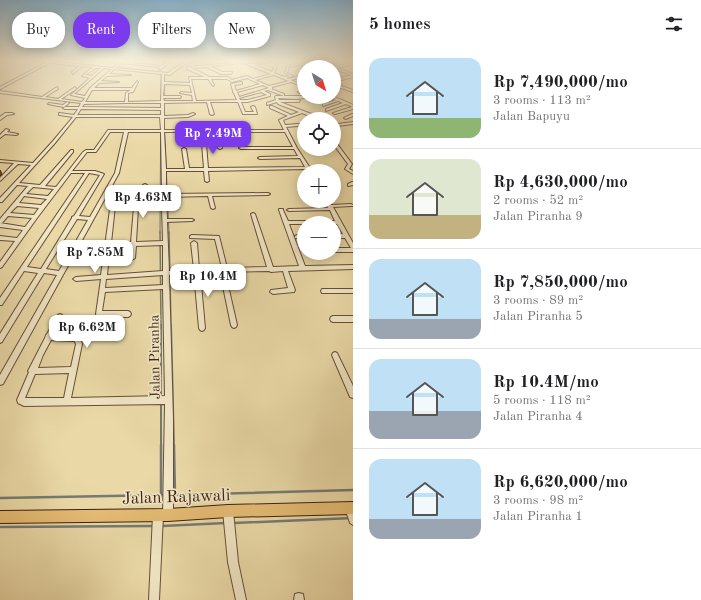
<!DOCTYPE html>
<meta charset="utf-8">
<style>
body{margin:0;font-family:"Old Standard TT",serif;background:#f2f2f2;color:#202124;height:100vh;display:flex;flex-direction:column;font-size:15px;white-space:nowrap}
*{box-sizing:border-box;margin:0}
p{font-size:13px;color:#757577}
.icon{flex:none;width:22px;height:22px;fill:none;stroke:currentColor;stroke-width:2;stroke-linecap:round;stroke-linejoin:round}
.map{position:relative;flex:1;overflow:hidden}
.side{display:flex;flex-direction:column;background:#fff;width:348px}
.side>*{flex:none}
.guide{position:absolute;left:12px;top:12px;width:281px;height:36px;display:flex;gap:8px}
.needle{width:26px;rotate:142deg}
.fabs{position:absolute;left:297px;top:60px;display:grid;gap:8px}
.fabs a{display:grid;place-items:center;width:44px;height:44px;border-radius:50%;background:#fff;box-shadow:0 2px 10px #0003;font-size:20px}
.price{position:absolute;translate:-50% -34px;padding:0 9px;border-radius:8px;background:#fff;color:#222;font-size:13px;line-height:26px;filter:drop-shadow(0 1px 2px #0008)}
.price::after{content:'';position:absolute;left:50%;top:24px;width:12px;height:9px;margin-left:-6px;background:inherit;clip-path:polygon(0 0,100% 0,50% 100%)}
.price.active{background:#7c3aed;color:#fff}
ul{padding:0;list-style:none}
li{display:flex;align-items:center;gap:12px;height:100px;padding:0 16px}
li+li{border-top:1px solid #e0e0e0}
li span{display:grid;place-items:center;flex:none;width:112px;height:80px;border-radius:12px;color:#555}
li>.icon{margin-inline-start:auto}
span .icon{width:48px;height:48px;fill:#fffc;stroke-width:1}
li b{font-size:17px}
h2{display:flex;justify-content:space-between;align-items:center;height:48px;padding:0 16px;font-size:17px}
.pill{padding:0 14px;border-radius:16px;background:#fff;box-shadow:0 2px 10px #0003;font-size:14px;line-height:36px}
.pill.active{background:#7c3aed;color:#fff}
main{display:flex;flex:1;min-height:0}
.map>svg:first-child{display:block}
</style>
<main>
<div class="map">
<svg width="353" height="600" viewBox="0 0 353 600">
<rect width="100%" height="100%" fill="#ead9a7"/>
<filter id="stains"><feTurbulence type="fractalNoise" baseFrequency=".005" numOctaves="4"/><feColorMatrix values="0 0 0 0 .2 0 0 0 0 .09 0 0 0 0 .02 0 0 0 .5 -.17"/></filter>
<radialGradient id="worn" r=".72"><stop offset=".6" stop-color="#630" stop-opacity="0"/><stop offset="1" stop-color="#630" stop-opacity=".3"/></radialGradient>
<g fill="none" stroke-linecap="round" stroke-linejoin="round">
<path stroke="#757b72" stroke-width="1" d="M165,74L164,117L169,233
M160,233L161,73"/>
<path stroke="#757b72" stroke-width="1.5" d="M160,232L161,326
M169,232L171,326"/>
<path stroke="#757b72" stroke-width="2" d="M161,325V397
M171,325L174,446
M161,403V446"/>
<path stroke="#757b72" stroke-width="2.5" d="M161,445V496
M174,445L175,495
M171,495L353,490
M0,498L165,495
M234,523L353,518
M162,526L226,523
M0,527L154,526"/>
<defs>
<path id="minor" d="M49,61L113,68L118,63L106,61H123L122,62L162,66L168,61H171L160,70L159,69L160,67L121,63L116,68L168,73C184,61 185,61 204,61L189,63L183,65L170,75L164,74V82L190,83L189,77H205L187,69L188,67L241,62L240,61C245,61 248,64 253,64C260,64 266,61 273,61L254,65L272,72L276,63H278L274,73L284,77L290,76L285,73L287,66L310,61H315L289,67L287,73L293,76L286,78L288,79L304,75V77L290,80L304,85V87L291,82L272,87V89H271L284,94V96L268,90L264,91L270,94V96L248,102H241L245,112H254L251,107L253,106L255,107L257,114H243L238,102H210L214,114L212,115L210,114L207,102L164,103V116L188,115L193,113L195,114L188,117L164,118V130H284L279,120L288,116L270,108V106H272L291,115L299,112L278,104L277,102L267,105V103L276,100L275,97L276,96H304L305,98L297,99L278,98L279,100H300L299,102H280L314,115L317,119H313L312,117L302,113L283,120L285,125L298,124L300,125L298,126L286,127L297,148L310,168V171H308L307,169L208,171L209,181L207,182L205,181L204,171H166V194L268,193L270,194L268,195L212,196L215,208L213,209L211,208L208,196L166,197L167,219H192L194,220L192,221L167,222L169,271L194,269L191,243L194,241L197,243L199,269L222,268L215,239L190,238V236L192,235L219,236L227,268L267,267L251,214L253,213L255,214L273,267L299,266L279,210V209H283V210L288,221H335L330,210L289,211L287,210L289,209L328,208L325,201H329L331,205L351,204L353,205V206H351L333,207L353,243V252H334V248H351L345,238H334V234H343L337,224L304,223V224H289L305,266L353,265V269L288,271L295,290L294,292L273,294L270,292L271,290L288,288L283,271L271,272L269,271L225,272L237,325L236,327L234,328L232,327L231,325L220,272L200,273L205,328L204,330L202,331L200,330L199,328L194,273L169,275L173,420V515L171,518L168,520L165,518L163,515L165,404L24,406L18,403L17,400L29,372L28,371L45,338L46,335L47,334L58,315L60,314L62,315L63,317L54,334L75,335L80,338L82,344L71,398L165,396L163,289L105,292L102,311H128L130,312L131,314L130,316L128,317H99L97,316L96,314L101,279L76,281L73,279L76,277L101,275L112,195L143,194V185L145,184L147,185V194H162L161,132H128L119,173L3,384L0,385V375L57,275L44,273L2,342L0,343V334L38,273L24,271L2,305H0V298L85,173H71L37,218L2,267L0,268V262L15,241L0,240V236L17,238L23,230L0,227V219L28,186L17,185L2,202H0V198L31,165L18,164L0,181V178L14,163L0,162V160L33,163L53,141L73,117L60,115H59V113L74,115L78,109H65L63,108L65,107H79L81,103L0,93V91L42,97L57,87L58,89L45,97L58,99L75,87L76,89L61,99L82,102L85,98L71,95L90,78L82,76L93,67L82,66L73,74L72,72L80,66L49,63L0,89V87ZM243,63L271,74L253,79L247,76L232,80L228,77H209L192,68L207,67L221,74H231L232,72H222L210,66ZM96,68H101L92,76L85,75ZM104,68L112,69L90,88L85,96L74,94ZM114,69L162,74L161,101L128,102V93L133,92L138,82L137,81L132,88H94L99,83L119,82L101,81L107,76L131,75L109,74ZM274,75L289,81L269,86L255,80ZM247,78L260,84L236,91L234,85L242,84V82L231,84L233,91V92L234,93L237,100L196,101L191,79H208L213,86L214,85L211,79H227L232,82ZM164,84L190,85L192,93L181,92L180,93L192,95L193,101H164L163,98H180L181,97L180,96H163ZM263,85L269,88L239,97L237,92ZM92,90H131L126,93L125,102H85ZM261,92L267,95L248,100H240L239,98ZM125,103H161V108L82,107L84,104ZM81,109L161,110V115H77ZM76,117H160L161,130H108L94,150H86L83,152L56,187L45,186L73,152V150H71L40,185L19,183L55,143ZM110,132H124L115,173L90,217L79,216L104,174L95,171H72L87,152H96ZM164,132H182L183,144L185,145L187,144L186,132H201L204,168H189L186,149L184,148L182,149L185,169H166ZM205,132H215L218,148L220,149L222,148L219,132H285L293,147H241L239,148L241,149H294L298,156L260,157L258,158L260,159L300,158L305,167L208,168ZM89,173L100,175L74,216L72,217V218L41,269L27,267ZM33,187L54,189L48,196L26,194ZM24,196L47,199L41,205L19,203ZM116,197H162V205L136,206L134,207L131,242L111,243ZM17,206L39,208L34,215L10,213ZM162,207L163,241L136,242L138,208ZM8,216L32,218L25,227L0,223H2ZM77,219L88,220L59,271L46,269ZM163,245V271L107,275L110,247L130,246L129,258L132,260L135,258L136,246ZM163,275V285L105,288L106,279ZM51,340L74,341L75,342L76,344L71,367L38,368L43,355ZM69,373L64,398H25L35,374Z
M353,62V64L337,68L353,74V77L334,82V80L352,75L334,69V67Z
M321,63L332,66V67H328L320,65Z
M302,67L304,68V70L302,69Z
M339,85L353,90V92L338,87Z
M303,89H304V91L299,93L298,92Z
M319,97H323L312,101L311,100Z
M330,97C338,97 346,102 353,105V107L346,104L326,111V109L343,103L338,101L323,106V104L336,100Z
M67,102L69,103L64,107L48,104L49,103L63,105Z
M352,107H353V109L335,114L333,113Z
M5,113H12L14,114L7,115L0,120V117Z
M352,114H353V116L346,119L344,118Z
M334,121L338,124L353,122V124L337,126L334,124Z
M6,129L9,130L7,132L18,134L16,135L5,134L0,138V135Z
M334,141H335L352,164L349,169L353,171V174L345,169L348,164L334,145Z
M352,182H353V185L348,186V184Z
M297,235H304V239L295,238V236Z
M322,289H353V293H322L321,291Z
M333,316H353V322H333L331,321L330,319L331,317Z
M335,352L337,353L353,386V398L350,397L332,355L333,353Z
M350,503L353,505V525L350,523L345,508L347,505Z
M228,506L231,508L233,511L238,562L246,600H236L228,562L223,511L225,508Z
M158,510L161,512L163,515L159,600H149L153,515L155,512Z
M299,593L303,594L304,600H294L295,594Z"/>
<path id="major" d="M353,502V514L228,517L168,521L0,523V511L168,509L228,505Z"/>
</defs>
<use href="#minor" stroke="#674e37" stroke-width="2"/>
<use href="#major" stroke="#3b1f12" stroke-width="2"/>
<use href="#minor" fill="#f1e6c6" fill-rule="evenodd"/>
<use href="#major" fill="#e5bc74" fill-rule="evenodd"/>
</g>
<path fill="#9b7654" stroke="#3b1f12" d="M0,170L2,174L0,176Z"/>
<linearGradient id="sky" x2="0" y2="1"><stop stop-color="#89b6d2"/><stop offset="0.42" stop-color="#f6eed7"/><stop offset="1" stop-color="#f6eed7" stop-opacity="0"/></linearGradient>
<rect width="353" height="145" fill="url(#sky)"/>
<g text-anchor="middle" stroke-width="3.5" stroke-linejoin="round" paint-order="stroke">
<g font-size="14" fill="#3b1f12" stroke="#f1e6c6">
<text transform="translate(154 357) rotate(-91)" y="5">Jalan Piranha</text>
</g>
<g font-size="17" fill="#3b1f12" stroke="#f1e6c6">
<text transform="translate(176 496) rotate(-2)" y="6">Jalan Rajawali</text>
</g>
</g>
<rect width="100%" height="100%" filter="url(#stains)"/>
<rect width="100%" height="100%" fill="url(#worn)"/>
</svg>
<div class="fabs">
<a><svg class="needle" viewBox="-14 -14 28 28"><path d="M0-13l5 13h-10z" fill="#e53935"/><path d="M0 13l5-13h-10z" fill="#757577"/></svg></a>
<a><svg class="icon" aria-label="locate" viewBox="0 0 24 24"><circle cx="12" cy="12" r="6"/><path d="M12 2v4M12 18v4M2 12h4M18 12h4"/></svg></a>
<a>+</a>
<a>−</a>
</div>
<b class="price active" style="left:213px;top:155px">Rp 7.49M</b>
<b class="price" style="left:143px;top:219px">Rp 4.63M</b>
<b class="price" style="left:95px;top:274px">Rp 7.85M</b>
<b class="price" style="left:208px;top:298px">Rp 10.4M</b>
<b class="price" style="left:87px;top:349px">Rp 6.62M</b>
<div class="guide">
<a class="pill">Buy</a>
<a class="pill active">Rent</a>
<a class="pill">Filters</a>
<a class="pill">New</a>
</div>
</div>
<section class="side">
<h2>5 homes<svg class="icon" aria-label="filters" viewBox="0 0 24 24"><path d="M4 7h16M4 17h16"/><circle cx="9" cy="7" r="2"/><circle cx="15" cy="17" r="2"/></svg></h2>
<ul>
<li><span style="background:linear-gradient(#bfe0f5 75%,#8fb573 0)"><svg class="icon" aria-label="home" viewBox="0 0 24 24"><path d="M3 11l9-7 9 7M6 9v11h12V9"/></svg></span><div><b>Rp 7,490,000/mo</b><p>3 rooms · 113 m²</p><p>Jalan Bapuyu</p></div></li>
<li><span style="background:linear-gradient(#dfe7d0 70%,#c2b280 0)"><svg class="icon" aria-label="home" viewBox="0 0 24 24"><path d="M3 11l9-7 9 7M6 9v11h12V9"/></svg></span><div><b>Rp 4,630,000/mo</b><p>2 rooms · 52 m²</p><p>Jalan Piranha 9</p></div></li>
<li><span style="background:linear-gradient(#bfe0f5 75%,#9aa5b1 0)"><svg class="icon" aria-label="home" viewBox="0 0 24 24"><path d="M3 11l9-7 9 7M6 9v11h12V9"/></svg></span><div><b>Rp 7,850,000/mo</b><p>3 rooms · 89 m²</p><p>Jalan Piranha 5</p></div></li>
<li><span style="background:linear-gradient(#bfe0f5 65%,#9aa5b1 0)"><svg class="icon" aria-label="home" viewBox="0 0 24 24"><path d="M3 11l9-7 9 7M6 9v11h12V9"/></svg></span><div><b>Rp 10.4M/mo</b><p>5 rooms · 118 m²</p><p>Jalan Piranha 4</p></div></li>
<li><span style="background:linear-gradient(#bfe0f5 75%,#9aa5b1 0)"><svg class="icon" aria-label="home" viewBox="0 0 24 24"><path d="M3 11l9-7 9 7M6 9v11h12V9"/></svg></span><div><b>Rp 6,620,000/mo</b><p>3 rooms · 98 m²</p><p>Jalan Piranha 1</p></div></li>
</ul>
</section>
</main>
